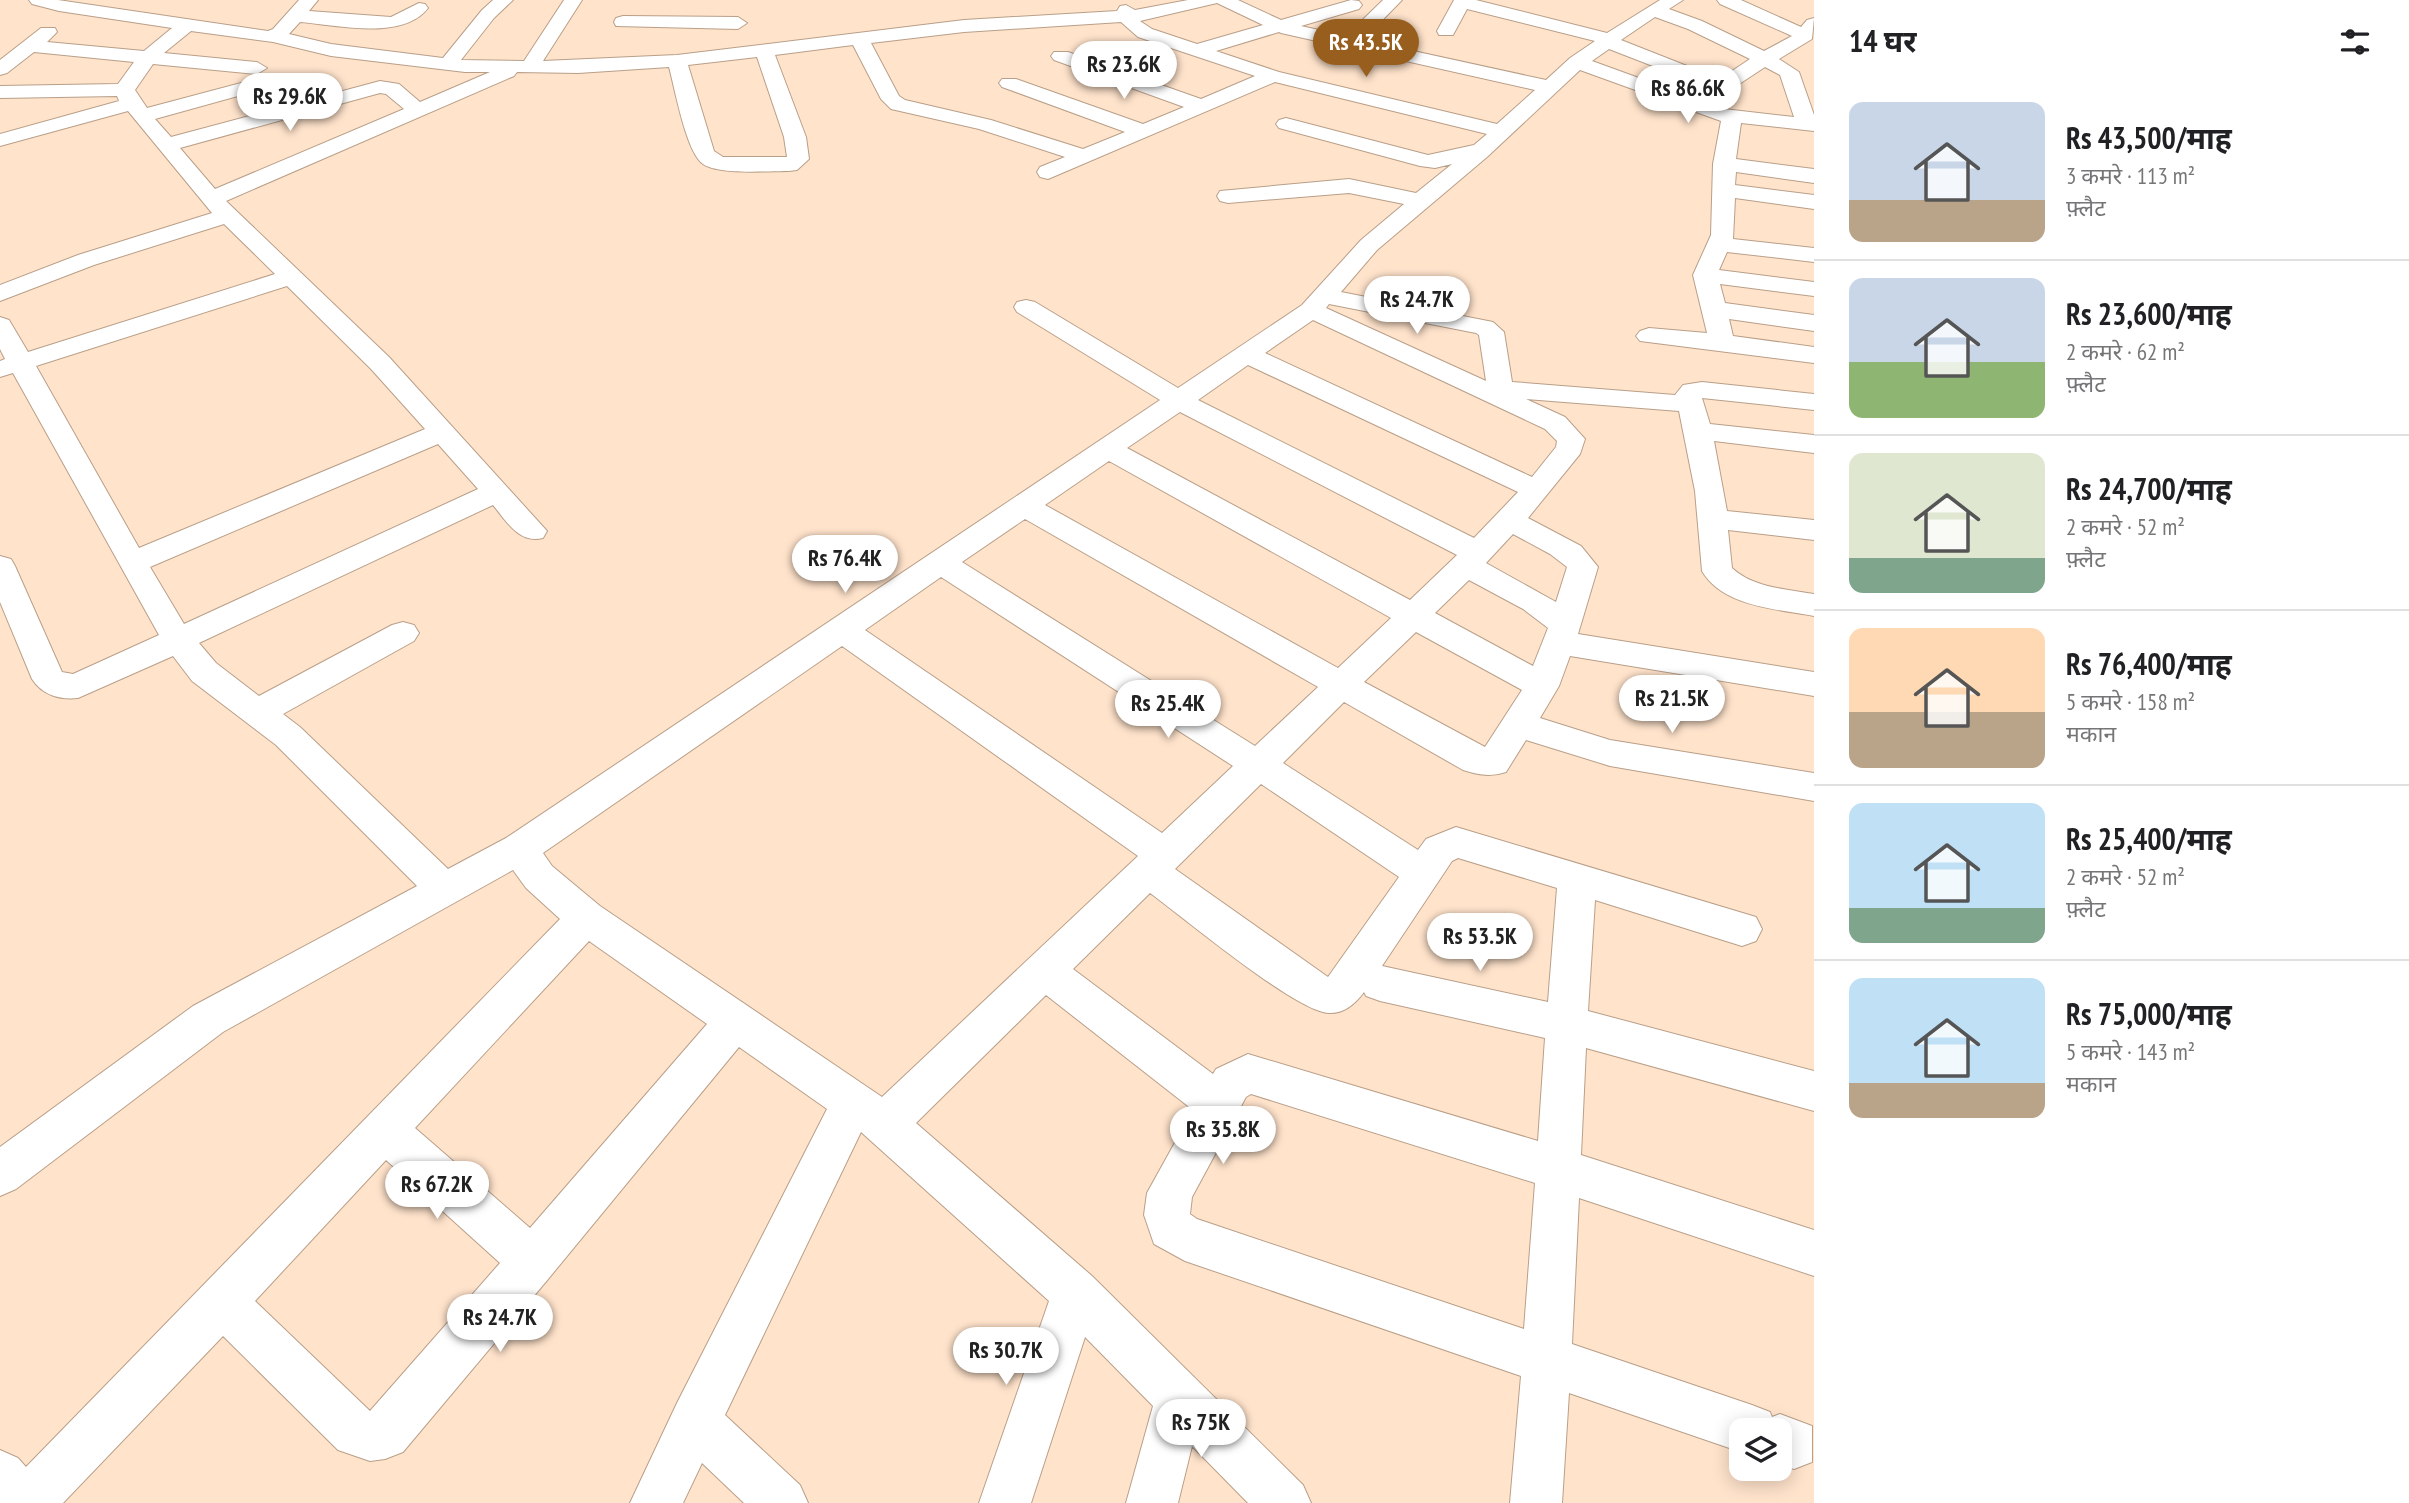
<!DOCTYPE html>
<html lang="hi">
<meta charset="utf-8">
<style>
body{margin:0;font-family:"PT Sans Narrow","Noto Sans Devanagari",sans-serif;background:#f6f6f6;color:#202124;height:100vh;display:flex;flex-direction:column;font-size:26px;white-space:nowrap}
*{box-sizing:border-box;margin:0}
p{font-size:23px;color:#757577}
.icon{flex:none;width:38px;height:38px;fill:none;stroke:currentColor;stroke-width:2;stroke-linecap:round;stroke-linejoin:round}
.map{position:relative;flex:1;overflow:hidden}
.sheet{display:flex;flex-direction:column;background:#fff;width:595px}
.sheet>*{flex:none}
.controls{position:absolute;left:1729px;top:1418px;display:grid;gap:14px}
.controls a{display:grid;place-items:center;width:63px;height:63px;border-radius:14px;background:#fff;box-shadow:0 4px 18px #0003;font-size:35px}
.price{position:absolute;translate:-50% -60px;padding:0 16px;border-radius:24px;background:#fff;color:#222;font-size:23px;line-height:46px;filter:drop-shadow(0 2px 4px #0008)}
.price::after{content:'';position:absolute;left:50%;top:42px;width:21px;height:16px;margin-left:-10px;background:inherit;clip-path:polygon(0 0,100% 0,50% 100%)}
.price.current{background:#985e1d;color:#fff}
ul{padding:0;list-style:none}
li{display:flex;align-items:center;gap:21px;height:175px;padding:0 35px}
li+li{border-top:2px solid #e0e0e0}
li span{display:grid;place-items:center;flex:none;width:196px;height:140px;border-radius:14px;color:#555}
li>.icon{margin-inline-start:auto}
span .icon{width:84px;height:84px;fill:#fffc;stroke-width:1}
li b{font-size:30px}
h2{display:flex;justify-content:space-between;align-items:center;height:84px;padding:0 35px;font-size:30px}
main{display:flex;flex:1;min-height:0}
.map>svg:first-child{display:block}
</style>
<main>
<div class="map">
<svg width="1814" height="1503" viewBox="0 0 1814 1503">
<rect width="100%" height="100%" fill="#ffe3cb"/>
<g fill="none" stroke-linecap="round" stroke-linejoin="round">
<defs>
<path id="minor" d="M29,0H58L268,31L273,29L299,0H318L309,11L391,17L419,3L425,4L428,8C403,41 337,25 300,22L289,34L331,44L443,58L482,10L493,0H513L494,18L461,60L524,61L564,0H582L543,61L677,55L964,20L1117,11L1120,6L1126,5L1135,10L1188,0H1238L1281,20L1351,0L1359,1L1362,5L1359,9L1301,26L1346,36L1383,0H1402L1363,40L1546,80L1570,58L1595,41L1467,9L1453,35H1439L1437,31L1454,0H1476L1607,33L1660,0H1683L1669,9L1702,21L1764,51L1792,36L1720,4L1717,0H1741L1801,27L1807,20L1814,18L1812,39L1779,59L1799,72L1814,115V131L1741,123L1736,159L1814,169V183L1736,172L1735,185L1814,195V209L1735,198L1733,239L1814,248V262L1727,252L1719,270L1814,282V296L1720,284L1725,303L1814,315V331L1729,319L1733,336L1814,347V363L1640,341L1636,336L1640,331L1649,328L1707,333L1693,275L1711,235L1713,164L1721,121L1580,70L1487,157L1377,250L1341,292L1493,322L1504,332L1512,382L1675,395L1683,385L1702,382L1814,394V410L1702,398L1710,424L1814,435V453L1714,441L1727,511L1814,520V540L1728,530L1732,568C1753,588 1787,589 1814,594V616C1777,609 1723,607 1702,571L1695,491L1679,411L1526,399L1565,417L1585,439L1580,454L1528,518L1581,546L1598,567L1578,634L1814,672V696L1570,656L1559,686L1540,718L1610,740L1814,773V801L1610,766L1526,740L1506,772C1491,777 1478,775 1463,770L1344,702L1283,763L1418,850L1426,839L1456,827L1756,917L1762,929L1756,941L1742,946L1595,900L1588,1011L1814,1071V1111L1586,1048L1581,1155L1814,1230V1276L1579,1198L1572,1344L1752,1405L1770,1412L1772,1417L1780,1414L1812,1426V1462L1794,1469L1780,1464V1430H1741V1452L1569,1393L1562,1503H1510L1521,1376L1185,1261L1154,1244L1144,1215L1147,1193L1193,1110L1046,995L916,1123L1092,1276L1303,1485L1311,1503H1248L1192,1446L1178,1503H1126L1153,1406L1085,1337L1031,1503H979L1049,1301L861,1132L725,1415L800,1485L808,1503H744L702,1463L683,1503H630L677,1403L827,1109L739,1047L549,1278L403,1452L385,1459L370,1461L338,1450L223,1336L63,1503H0V1450L18,1458L26,1467L560,919L526,888L513,870L223,1032L16,1189L0,1196V1147L193,1006L417,886L276,745L192,681L173,656L78,698C60,700 42,695 32,679L0,602V556L11,559L15,566L62,672L73,674L159,635L13,373L0,377V361L5,359L0,349V317L9,320L28,352L275,274L224,224L94,265L0,301V285L78,255L212,213L128,111L0,146V134L119,101L117,96L0,98V86L118,84L134,62L34,52L7,73L0,75V60L41,28H55L57,32L47,42L144,51L172,28L59,11L32,4ZM1217,3L1263,25L1197,44L1152,29L1140,21ZM1655,17L1688,29L1750,59L1720,79L1621,40ZM1121,22L1138,37L1255,76L1201,99L1068,52H1054L1051,56L1054,60L1184,107L1143,124L1016,79H1002L999,83L1002,87L1125,132L1083,149L991,120L905,100L899,96L871,43L964,32ZM191,31L273,42L331,56L465,72H490L420,102L399,84L380,81L171,137L155,119L278,85L281,81L278,77L271,75L147,108L135,90L153,64L257,74L267,68L257,62L164,53ZM1279,32L1281,33L1535,90L1497,124L1279,72L1216,51ZM853,45L881,99L891,109L979,129L1065,157L1040,167L1037,172L1040,177L1048,179L1275,82L1487,134L1474,145L1428,155L1286,118L1279,120L1276,124L1279,128L1420,166L1435,168L1452,164L1416,193L1349,179L1220,191L1217,196L1220,201L1228,203L1349,193L1404,204L1361,240L1302,305L1178,388L1035,302L1026,300L1017,302L1014,307L1017,312L1160,400L506,838L448,869L300,727L283,714L414,641L419,633L414,625L403,622L392,625L259,696L216,663L199,643L493,505C507,522 519,544 543,538L547,531L389,357L226,201L514,76L517,72L578,73L669,67C675,89 686,152 703,164C719,175 768,171 789,171L797,170L809,159L806,137L775,55ZM1609,49L1707,87L1691,97L1592,61ZM757,57L784,137L787,157H723L714,151L688,65ZM1765,67L1780,75L1794,117L1724,109L1709,104ZM380,93L386,94L404,109L215,189L180,148ZM287,286L371,369L425,429L139,548L36,366ZM1329,304L1476,333L1479,335L1486,381L1326,308ZM1313,320L1545,429L1557,441L1556,447L1532,477L1265,353ZM1248,365L1518,492L1474,538L1198,400ZM1180,412L1457,555L1410,600L1127,448ZM438,444L478,489L184,624L150,567ZM1109,461L1391,618L1338,668L1045,505ZM1025,519L1318,687L1255,746L962,562ZM1513,534L1550,554L1567,567L1556,602L1486,563ZM941,577L1233,766L1162,833L865,630ZM1469,580L1523,609L1548,628L1533,666L1435,613ZM1416,632L1522,690L1485,747L1364,682ZM842,646L1138,856L882,1097L600,906L552,866L543,853ZM1261,784L1399,877L1328,977L1175,869ZM1458,858L1557,888L1548,1002L1382,966L1452,861ZM1150,893C1183,917 1296,1012 1329,1013C1344,1014 1356,1003 1364,992L1366,996L1380,1001L1545,1038L1538,1141L1248,1054L1216,1069L1213,1074L1073,969ZM589,941L707,1024L530,1228L415,1128ZM1251,1094L1535,1183L1524,1329L1197,1219L1190,1214L1192,1197L1246,1097ZM386,1160L500,1263L370,1411L255,1301Z
M623,16L738,17L747,23L738,29L616,26L614,22L616,18Z"/>
</defs>
<use href="#minor" stroke="#b99f88" stroke-width="2"/>
<use href="#minor" fill="#fff" fill-rule="evenodd"/>
</g>
</svg>
<div class="controls">
<a><svg class="icon" aria-label="layers" viewBox="0 0 24 24"><path d="M12 4l9 5-9 5-9-5zM3 14l9 5 9-5"/></svg></a>
</div>
<b class="price current" style="left:1366px;top:79px">Rs 43.5K</b>
<b class="price" style="left:1124px;top:101px">Rs 23.6K</b>
<b class="price" style="left:1688px;top:125px">Rs 86.6K</b>
<b class="price" style="left:290px;top:133px">Rs 29.6K</b>
<b class="price" style="left:1417px;top:336px">Rs 24.7K</b>
<b class="price" style="left:845px;top:595px">Rs 76.4K</b>
<b class="price" style="left:1672px;top:735px">Rs 21.5K</b>
<b class="price" style="left:1168px;top:740px">Rs 25.4K</b>
<b class="price" style="left:1480px;top:973px">Rs 53.5K</b>
<b class="price" style="left:1223px;top:1166px">Rs 35.8K</b>
<b class="price" style="left:437px;top:1221px">Rs 67.2K</b>
<b class="price" style="left:500px;top:1354px">Rs 24.7K</b>
<b class="price" style="left:1006px;top:1387px">Rs 30.7K</b>
<b class="price" style="left:1201px;top:1459px">Rs 75K</b>
</div>
<section class="sheet">
<h2>14 घर<svg class="icon" aria-label="filters" viewBox="0 0 24 24"><path d="M4 7h16M4 17h16"/><circle cx="9" cy="7" r="2"/><circle cx="15" cy="17" r="2"/></svg></h2>
<ul>
<li><span style="background:linear-gradient(#c9d6e8 70%,#b9a48a 0)"><svg class="icon" aria-label="home" viewBox="0 0 24 24"><path d="M3 11l9-7 9 7M6 9v11h12V9"/></svg></span><div><b>Rs 43,500/माह</b><p>3 कमरे · 113 m²</p><p>फ़्लैट</p></div></li>
<li><span style="background:linear-gradient(#c9d6e8 60%,#8fb573 0)"><svg class="icon" aria-label="home" viewBox="0 0 24 24"><path d="M3 11l9-7 9 7M6 9v11h12V9"/></svg></span><div><b>Rs 23,600/माह</b><p>2 कमरे · 62 m²</p><p>फ़्लैट</p></div></li>
<li><span style="background:linear-gradient(#dfe7d0 75%,#7fa58c 0)"><svg class="icon" aria-label="home" viewBox="0 0 24 24"><path d="M3 11l9-7 9 7M6 9v11h12V9"/></svg></span><div><b>Rs 24,700/माह</b><p>2 कमरे · 52 m²</p><p>फ़्लैट</p></div></li>
<li><span style="background:linear-gradient(#ffd9b3 60%,#b9a48a 0)"><svg class="icon" aria-label="home" viewBox="0 0 24 24"><path d="M3 11l9-7 9 7M6 9v11h12V9"/></svg></span><div><b>Rs 76,400/माह</b><p>5 कमरे · 158 m²</p><p>मकान</p></div></li>
<li><span style="background:linear-gradient(#bfe0f5 75%,#7fa58c 0)"><svg class="icon" aria-label="home" viewBox="0 0 24 24"><path d="M3 11l9-7 9 7M6 9v11h12V9"/></svg></span><div><b>Rs 25,400/माह</b><p>2 कमरे · 52 m²</p><p>फ़्लैट</p></div></li>
<li><span style="background:linear-gradient(#bfe0f5 75%,#b9a48a 0)"><svg class="icon" aria-label="home" viewBox="0 0 24 24"><path d="M3 11l9-7 9 7M6 9v11h12V9"/></svg></span><div><b>Rs 75,000/माह</b><p>5 कमरे · 143 m²</p><p>मकान</p></div></li>
</ul>
</section>
</main>
